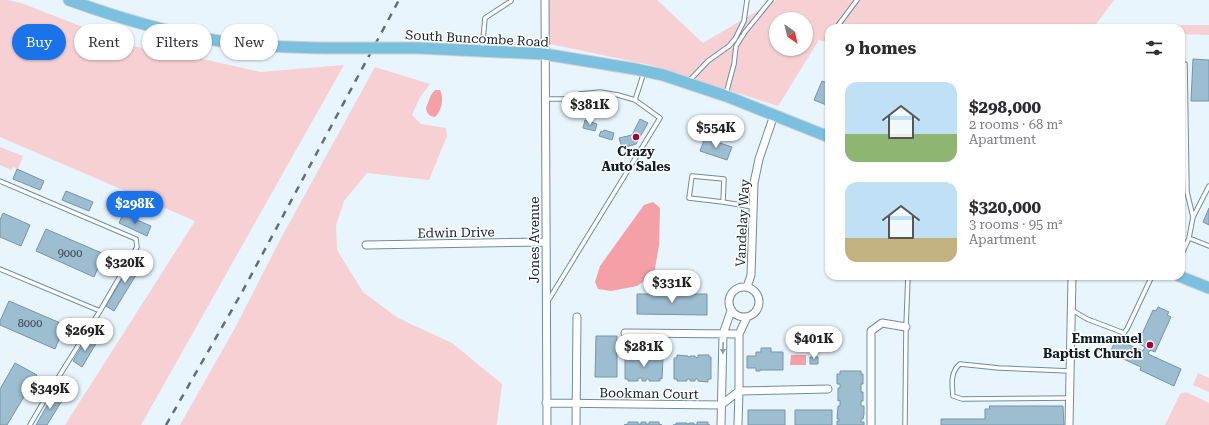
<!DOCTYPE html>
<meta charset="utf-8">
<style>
body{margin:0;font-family:"Roboto Serif",serif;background:#f2f2f3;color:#2b2b33;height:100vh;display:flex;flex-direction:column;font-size:15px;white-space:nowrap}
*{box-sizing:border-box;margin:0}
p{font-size:13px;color:#7c7c81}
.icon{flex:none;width:22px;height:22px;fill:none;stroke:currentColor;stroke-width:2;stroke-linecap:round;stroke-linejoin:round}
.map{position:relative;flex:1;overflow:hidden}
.panel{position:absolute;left:825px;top:24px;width:360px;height:256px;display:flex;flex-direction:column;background:#fff;border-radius:12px;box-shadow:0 1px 3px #0004}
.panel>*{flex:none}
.top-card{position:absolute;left:12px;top:24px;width:380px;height:36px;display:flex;gap:8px}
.needle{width:26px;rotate:146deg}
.fabs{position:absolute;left:769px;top:12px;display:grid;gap:8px}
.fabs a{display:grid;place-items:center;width:44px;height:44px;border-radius:50%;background:#fff;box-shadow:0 1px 3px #0004;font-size:20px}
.price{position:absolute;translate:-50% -34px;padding:0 9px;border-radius:14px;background:#fff;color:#222;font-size:13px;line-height:26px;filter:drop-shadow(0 1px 2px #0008)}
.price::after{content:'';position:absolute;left:50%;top:24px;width:12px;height:9px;margin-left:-6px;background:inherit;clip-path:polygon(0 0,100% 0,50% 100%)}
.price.on{background:#1a73e8;color:#fff}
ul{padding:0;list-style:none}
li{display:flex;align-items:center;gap:12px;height:100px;padding:0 20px}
li span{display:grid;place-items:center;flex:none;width:112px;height:80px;border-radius:12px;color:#555}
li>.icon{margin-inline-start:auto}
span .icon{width:48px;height:48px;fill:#fffc;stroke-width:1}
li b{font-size:17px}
h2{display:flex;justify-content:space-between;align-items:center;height:48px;padding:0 20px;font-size:17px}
.chip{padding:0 14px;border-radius:18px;background:#fff;box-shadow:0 1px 3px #0004;font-size:14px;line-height:36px}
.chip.on{background:#1a73e8;color:#fff}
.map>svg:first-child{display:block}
</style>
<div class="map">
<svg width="1209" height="425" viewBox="0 0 1209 425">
<rect width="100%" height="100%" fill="#e8f5fd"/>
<path fill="#f6d0d2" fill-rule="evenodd" d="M0,0H8L21,3L132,46L203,59L261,72L344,65L141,425H65L195,221L0,137Z
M548,0H657L703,43L776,0H1114L1093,28H829V43L819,40L778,106L650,65L550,44ZM776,19H806V49H776Z
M1137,25H1209V35L1181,34V28H1136Z
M375,67L430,84L420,97L412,115L421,124L446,128L447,136L429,180L367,173L344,201L336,225L337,250L363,292L398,318L452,343L502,384L497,424L496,425H180L235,328L280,240Z
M0,147L23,156L18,169L13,167L11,170L0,165Z
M1198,373L1209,378V392L1193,385Z
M1186,392L1209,403V425H1165L1180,394Z"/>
<path fill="#f59fa6" d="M435,90H440C444,97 442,111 435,117C429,116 427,114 426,108L431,95Z
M653,202L660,208L659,245L654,274L637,286L611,291L598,289L595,282L600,266L644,205Z
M791,355H806V365H790Z"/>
<path fill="#9dbdd0" stroke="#7695a7" d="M1193,59L1209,60V101H1191Z
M829,80V111L827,110L829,106L814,100L822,81L828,83Z
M640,119L648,123L636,144L622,148L619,138L632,135Z
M585,120L597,124L595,131L583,128Z
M604,130L614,133L612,140L599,136L601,131L603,132Z
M705,138L732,147L727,160L700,151Z
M17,169L44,181L40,190L13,179Z
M66,191L93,202L89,211L62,200Z
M1209,208V225L1203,222Z
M3,213L30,225L21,246L0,237V220Z
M123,214L151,226L147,236L119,223Z
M46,229L104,254L94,277L36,251Z
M135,257L144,262L114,311L106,306Z
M637,294H707V315L637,314Z
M9,301L65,325L55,349L0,325V321Z
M1158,307L1169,312L1167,315L1171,317L1155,352L1150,350L1148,354L1181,369L1174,386L1140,370L1141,367L1110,353L1116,339L1143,351L1145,347L1138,343L1153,310L1156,311Z
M596,336H617V377H595Z
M88,337L97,342L82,367L73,361Z
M761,348H771V352H783V370H760V371H756V368H747V356H756V352H761Z
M629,355H639V357H642V355H647V357H649V355H660V357H663L662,379L660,378V381H649V379H646V381H642V378H638V381H628V379H625V357H629Z
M677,355L688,356V357H690V356H695V357L698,358V355H709V357H711V379H708V382L698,381V379H695V381H690V379H687V381H677V379H674V358H677Z
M810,357H818V364H810Z
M15,363L37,375L7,425H0V389Z
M840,371H861V374H863V384H861V392H863V401H861V406H864V414L863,419H861V422H864V425H837V421H839V419H837L838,406H840V400L838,401V388H840V384H837V374H840Z
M54,393L63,399L47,425H36Z
M989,406H1063L1064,425H941V419H985V409H990Z
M748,410H785V425H748Z
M795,410H832V425H795Z
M628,422H638V424H641V422H646V424H649V422H659V424L662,425H624L628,424Z
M697,422H708V425H710H673H676V423H687V424H689V423H694V425H697Z"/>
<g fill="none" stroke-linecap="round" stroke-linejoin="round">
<defs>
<path id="service" d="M836,28L857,0
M482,50L485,18L511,1V0
M688,82L708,61L729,46L735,39L744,21L747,0
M726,94L734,64L736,46L745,32L771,0
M545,99H568L580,94L600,92L618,95L635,100L644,72
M0,181L136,239L137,247L100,311L51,389L30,425
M723,202L689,198L692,176L724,179L723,202L753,207
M1193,217L1209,186
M1189,238L1209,246
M1181,256L1189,238L1193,217L1187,192L1185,64
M0,269L100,311
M548,301L660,118L635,100
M1072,310L1087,319L1124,333L1127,329L1152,276
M1070,398L962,399L953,396C952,385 950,372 960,364L999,368L1070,371
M905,425L906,327L908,276"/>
<path id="minor" d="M545,0L547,425
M366,245L545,242
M729 302a15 15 0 1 1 30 0a15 15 0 1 1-30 0Z
M747,287L751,275L754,183L759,159L774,115
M625,333L739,334
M546,403L721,405L739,391L828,389
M576,425L577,317
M721,425L723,334L731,311
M738,425L739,391V334L747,317
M871,425V331L882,323L906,327
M1069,425L1072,276"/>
<path id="primary" d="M69,0C124,20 182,37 240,44C268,47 297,47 326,48
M418,48L544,54L635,69L663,75L726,96L829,137
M1179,276L1209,288"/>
</defs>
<use href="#service" stroke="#6e8d9f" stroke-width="5.5"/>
<use href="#minor" stroke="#6e8d9f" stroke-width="9"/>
<use href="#primary" stroke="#d0d2d4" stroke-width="13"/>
<use href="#service" stroke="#fff" stroke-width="3.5"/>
<use href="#minor" stroke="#fff" stroke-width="7"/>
<use href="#primary" stroke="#7bc0df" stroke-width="11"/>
<path stroke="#626e75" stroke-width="2.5" stroke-dasharray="7 7" stroke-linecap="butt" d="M166,425L241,294L399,0"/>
<defs>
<path id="primary-bridge" d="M326,48H418"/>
</defs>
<use href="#primary-bridge" stroke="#d0d2d4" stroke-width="13" stroke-linecap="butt"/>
<use href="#primary-bridge" stroke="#7bc0df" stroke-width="11"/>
</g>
<defs><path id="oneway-solid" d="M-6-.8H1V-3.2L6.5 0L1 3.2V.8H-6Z"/></defs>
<use fill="#959a9d" href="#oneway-solid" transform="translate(723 348) rotate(92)"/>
<g fill="#a30436" stroke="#fff" stroke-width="1.5">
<circle cx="636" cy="137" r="4"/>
<circle cx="1150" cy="345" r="4"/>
</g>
<g text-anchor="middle" stroke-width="3" stroke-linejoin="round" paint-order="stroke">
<g font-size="11" fill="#364650">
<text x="70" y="257">9000</text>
<text x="30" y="327">8000</text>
</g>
<g font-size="13" fill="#131f26" stroke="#fff">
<text transform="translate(477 38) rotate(3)" y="5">South Buncombe Road</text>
<text transform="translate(742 223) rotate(-87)" y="5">Vandelay Way</text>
<text transform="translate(456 232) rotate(-1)" y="5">Edwin Drive</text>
<text transform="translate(534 240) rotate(-90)" y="5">Jones Avenue</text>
<text transform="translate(649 393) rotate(1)" y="5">Bookman Court</text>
</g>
<g font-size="13" font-weight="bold" fill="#131f26" stroke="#fff">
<text x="636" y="156">Crazy<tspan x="636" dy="15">Auto Sales</tspan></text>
<text x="1142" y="343" text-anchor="end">Emmanuel<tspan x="1142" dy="15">Baptist Church</tspan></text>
</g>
</g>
</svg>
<div class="fabs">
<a><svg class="needle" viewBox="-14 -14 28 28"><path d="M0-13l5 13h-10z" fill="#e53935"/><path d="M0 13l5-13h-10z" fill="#7c7c81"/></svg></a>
</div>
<b class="price" style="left:590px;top:126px">$381K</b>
<b class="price" style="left:716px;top:149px">$554K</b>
<b class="price on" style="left:135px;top:225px">$298K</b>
<b class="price" style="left:125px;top:284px">$320K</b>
<b class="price" style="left:672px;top:304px">$331K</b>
<b class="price" style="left:85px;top:352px">$269K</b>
<b class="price" style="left:814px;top:360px">$401K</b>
<b class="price" style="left:644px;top:368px">$281K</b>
<b class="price" style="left:50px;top:410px">$349K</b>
<div class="top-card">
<a class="chip on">Buy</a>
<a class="chip">Rent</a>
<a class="chip">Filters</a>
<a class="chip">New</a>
</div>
<section class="panel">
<h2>9 homes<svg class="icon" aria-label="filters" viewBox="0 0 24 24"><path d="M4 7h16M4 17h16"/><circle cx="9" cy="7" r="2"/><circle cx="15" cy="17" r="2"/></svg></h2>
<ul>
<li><span style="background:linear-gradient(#bfe0f5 65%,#8fb573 0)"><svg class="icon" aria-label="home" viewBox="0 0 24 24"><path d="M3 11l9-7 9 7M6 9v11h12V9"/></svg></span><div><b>$298,000</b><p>2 rooms · 68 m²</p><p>Apartment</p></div></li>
<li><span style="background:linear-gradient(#bfe0f5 70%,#c2b280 0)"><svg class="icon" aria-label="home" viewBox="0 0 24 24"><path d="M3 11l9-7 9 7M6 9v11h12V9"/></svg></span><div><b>$320,000</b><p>3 rooms · 95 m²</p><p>Apartment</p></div></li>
</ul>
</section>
</div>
